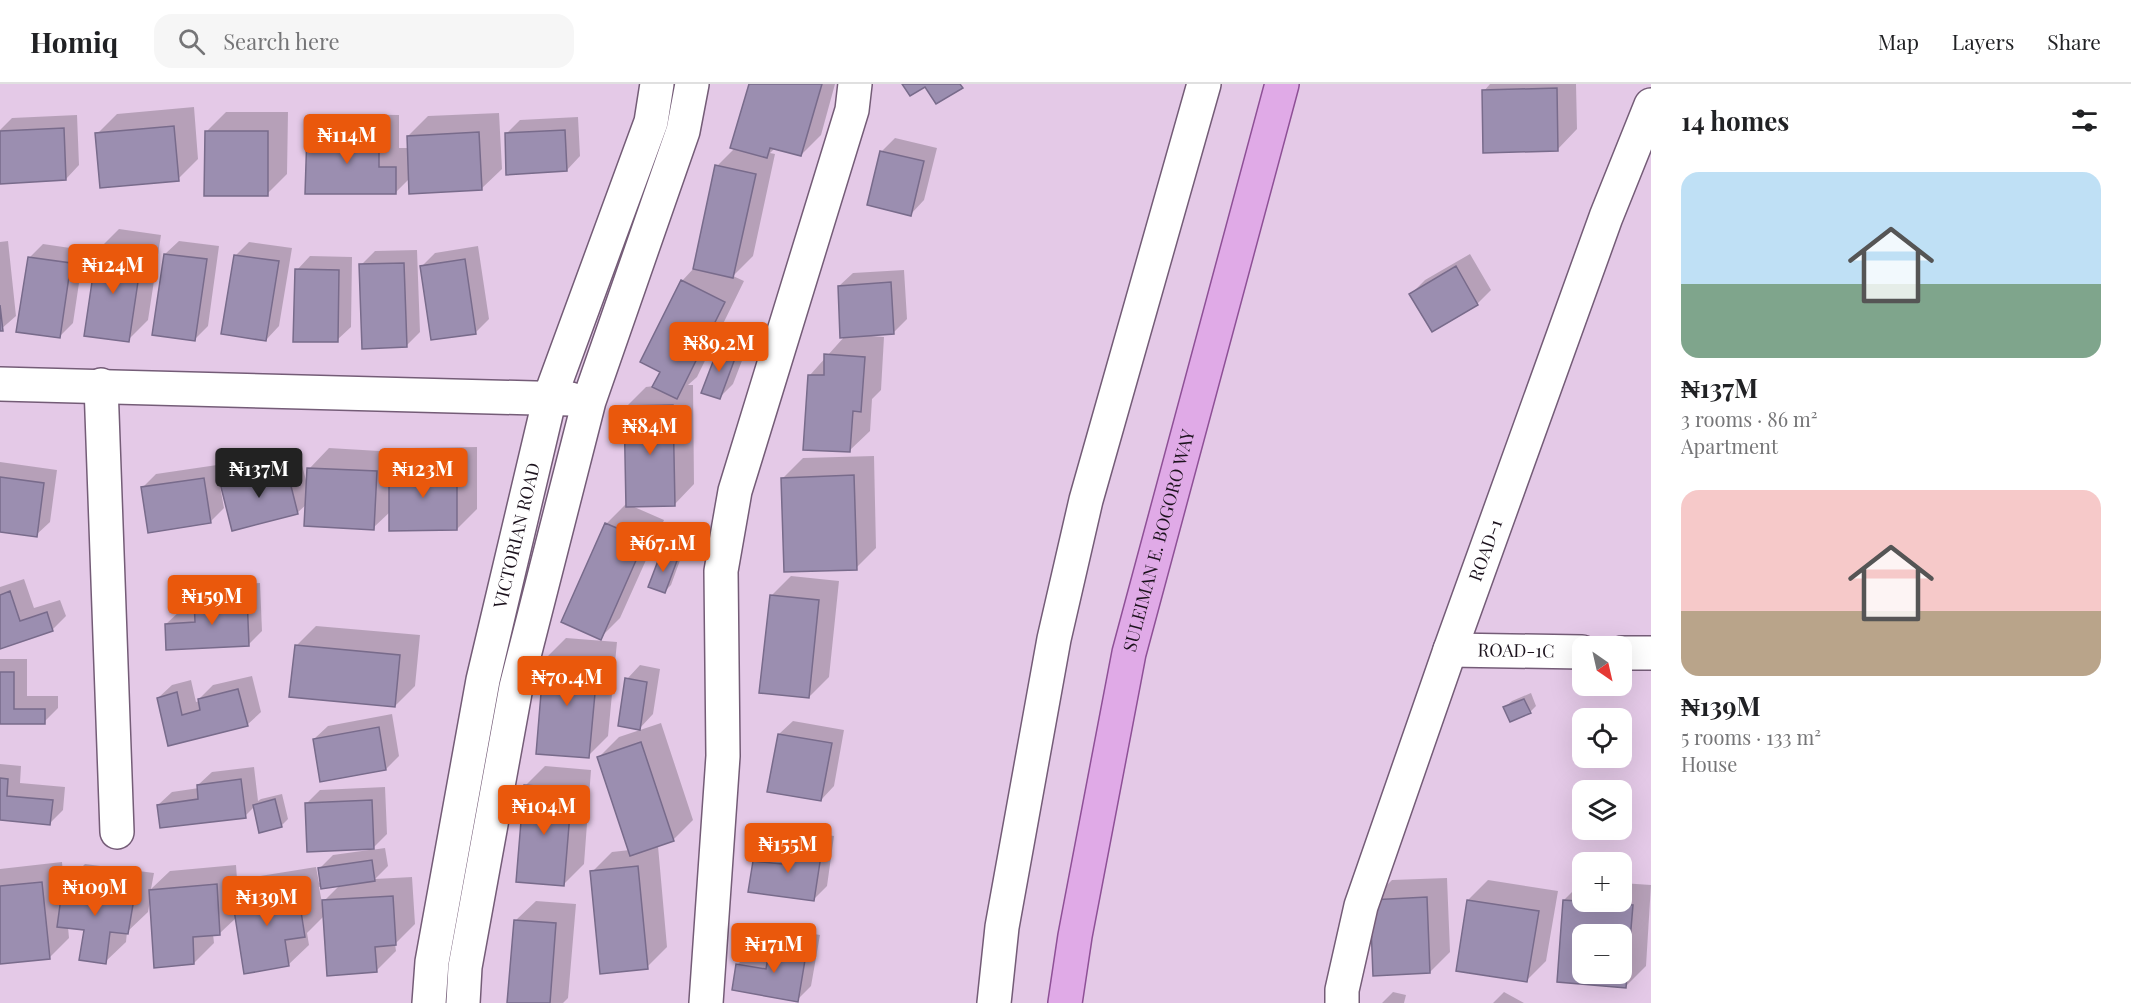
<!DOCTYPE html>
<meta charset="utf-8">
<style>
body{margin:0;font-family:"Playfair Display",serif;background:#f6f6f6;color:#202124;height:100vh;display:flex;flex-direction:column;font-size:22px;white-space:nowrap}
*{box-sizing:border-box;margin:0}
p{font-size:20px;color:#757577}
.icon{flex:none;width:33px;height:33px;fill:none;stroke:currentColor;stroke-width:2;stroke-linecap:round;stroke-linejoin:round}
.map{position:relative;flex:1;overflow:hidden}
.side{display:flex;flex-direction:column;background:#fff;width:480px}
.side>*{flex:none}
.needle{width:39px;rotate:146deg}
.controls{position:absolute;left:1572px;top:552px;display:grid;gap:12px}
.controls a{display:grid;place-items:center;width:60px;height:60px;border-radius:12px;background:#fff;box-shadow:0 6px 24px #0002;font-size:30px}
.price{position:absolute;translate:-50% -51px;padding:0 14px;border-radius:6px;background:#ea580c;color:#fff;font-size:20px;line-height:39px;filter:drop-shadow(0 2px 3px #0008)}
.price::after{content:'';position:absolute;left:50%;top:36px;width:18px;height:14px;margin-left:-9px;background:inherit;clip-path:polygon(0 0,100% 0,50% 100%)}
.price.selected{background:#222;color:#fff}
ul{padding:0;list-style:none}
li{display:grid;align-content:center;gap:12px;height:318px;padding:0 30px}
li span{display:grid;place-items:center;height:186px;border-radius:18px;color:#555}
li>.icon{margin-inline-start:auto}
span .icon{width:108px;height:108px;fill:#fffc;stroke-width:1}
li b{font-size:26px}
h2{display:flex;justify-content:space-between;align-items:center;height:72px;padding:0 30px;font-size:26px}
header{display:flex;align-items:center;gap:36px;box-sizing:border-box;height:84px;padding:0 30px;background:#fff;border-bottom:2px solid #e0e0e0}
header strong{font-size:28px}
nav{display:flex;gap:33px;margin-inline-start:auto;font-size:21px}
.search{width:420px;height:54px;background:#f6f6f6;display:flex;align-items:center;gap:15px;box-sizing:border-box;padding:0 21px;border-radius:18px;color:#757577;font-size:22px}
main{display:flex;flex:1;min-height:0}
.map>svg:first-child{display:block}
</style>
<header>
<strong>Homiq</strong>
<div class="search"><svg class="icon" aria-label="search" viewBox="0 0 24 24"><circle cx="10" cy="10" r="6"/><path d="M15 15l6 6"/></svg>Search here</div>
<nav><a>Map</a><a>Layers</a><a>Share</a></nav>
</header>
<main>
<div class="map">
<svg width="1651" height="919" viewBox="0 0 1651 919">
<rect width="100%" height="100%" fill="#e4c9e7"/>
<path fill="#0003" fill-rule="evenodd" d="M750,0H835L821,51L801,71L775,64L770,69L775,70L753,172L733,192L744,197L697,293L688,301H693L694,400L674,421L632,422L664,436L620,534L600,554L563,537L607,439L628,418L626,323L646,303L654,302L662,287L682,197L694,184L717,82L735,64Z
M1490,0H1576L1577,45L1557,66L1484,7Z
M194,23L198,75L178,95L97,50L117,30Z
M226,28H288L287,90L267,110L206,48Z
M499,29L502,85L481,105L410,94L395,109L308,50L328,30L399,31V64H409L408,52L428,32Z
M77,31L79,81L66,95L0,98V46L12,34Z
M578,33L580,72L567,86L506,50L520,36Z
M895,54L937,64L924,116L911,130L881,68Z
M119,145L161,151L148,236L128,256L99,165Z
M8,157L16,232L0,246V158Z
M179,157L219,162L208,242L195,255L165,170Z
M249,158L292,164L279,242L266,256L236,171Z
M43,160L84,166L73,239L59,253L30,173Z
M478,162L489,235L476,248L421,183L435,169Z
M417,166L420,248L407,261L361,181L375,167Z
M1470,170L1491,206L1477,220L1433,246L1411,210L1425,196Z
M310,172L352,173L351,243L337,256L297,186Z
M904,186L907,235L893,249L871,250V252L884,253L881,306L872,315L870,347L849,367L810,291L845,252L839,202L853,189Z
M734,250L750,256L733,300L720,313V263Z
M477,363V425L457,445L391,427L373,444L307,420L297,429L223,401L220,402L224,424L210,438L142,404L156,390L217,381L220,402L236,386L299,370L307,400L309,385L329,364L396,368V379L411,364Z
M874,372L876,464L856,484L783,394L803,374Z
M0,378L57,386L50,438L36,451L0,446Z
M669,463L683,468L671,501L665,507L662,469Z
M791,492L839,497L829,593L809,613L771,512Z
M24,495L34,524L60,516L66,532L52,546L0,564V503Z
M260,499L262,547L249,560L166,540L180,527L196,526V516L209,502Z
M316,542L420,551L415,602L395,622L296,562Z
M566,554L617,558L608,652L588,672L546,574Z
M0,575H27V612H58V624L44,638H0Z
M640,581L660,585L653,630L640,644L627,595Z
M252,592L261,628L247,641L170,660L158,614L172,601L191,596L196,618L200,617L199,615L213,601Z
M1531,609L1536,622L1530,628L1505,623L1512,617Z
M392,630L399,672L386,685L314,655L328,642Z
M793,637L844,646L834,702L821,716L779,650Z
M661,639L693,736L673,756L658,762L667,863L647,883L592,788L612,768L630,766L599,673L619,653Z
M0,680L21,682L20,699L65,703L63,726L49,740L0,735Z
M545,682L591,686L584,780L564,800L525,702Z
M254,683L258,717L261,715L282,710L288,735L281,742L255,722L245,732L158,721L172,708L199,704L198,701L212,688Z
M385,703L387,750L371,766L385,764L388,782L375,795L412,793L415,840L395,860L396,867L376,887L325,831L307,849L309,861L288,881L237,833L220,849L213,850L214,859L194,879L150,817L148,828L127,848L126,858L105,878L86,845L68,843L69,854L49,874L0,879V785L62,778L64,801L85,780L154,789L151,805L170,787L236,781L238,809L254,793L316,783L319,799L321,798L320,784L333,771L369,766V763L306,720L320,706ZM340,801L322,819L319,803Z
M800,747L834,752L827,802L814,815L754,777L768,764L785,766L786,761Z
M1447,794L1450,868L1430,888L1372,816L1392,796Z
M1488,796L1558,807L1546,877L1526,897L1468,816Z
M1582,798V818H1622V799L1651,801L1646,882L1626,902L1558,897L1564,816ZM1582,850H1622V890H1582Z
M536,817L576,820L568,914L563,919H509L515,837Z
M786,845L820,851L811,902L797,916L737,881L751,867L771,870L773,859Z
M1393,908L1406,911L1404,919H1382Z
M1504,908L1524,919H1493Z"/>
<path fill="#9b8eb0" stroke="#786b8b" stroke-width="1.5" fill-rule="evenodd" d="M749,0H822L801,72L770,64L767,74L730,64Z
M902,0H960L963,4L936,20L925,3L910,12Z
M1557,4L1558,67L1483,69L1482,6Z
M174,42L179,97L100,104L95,49Z
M64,44L66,96L0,100V47Z
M565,46L567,87L506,91L505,49Z
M205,47H268V112H204Z
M479,48L482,106L409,110L407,52Z
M307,49L379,50V83H396V110H305Z
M880,67L924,77L911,132L867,121Z
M715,81L756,90L733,194L693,185Z
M97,164L142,171L129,258L84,252Z
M164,170L207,175L195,257L152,251Z
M234,171L279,177L266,257L221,250Z
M28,173L71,179L60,254L16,248Z
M465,175L476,250L431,256L420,182Z
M404,179L407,263L362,265L359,180Z
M1456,182L1478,221L1432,248L1409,210Z
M295,185L339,186L338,258H293Z
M681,196L725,218L677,315L652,303L660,288L640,278Z
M891,198L894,250L840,254L838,202Z
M0,221L3,247H0Z
M719,262L737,269L720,315L701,309Z
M824,270L865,273L861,328L853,327L850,368L803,366L808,291H824Z
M673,321L675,422L626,423L624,322Z
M286,382L298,430L232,447L220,399Z
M457,382V446L389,447V383Z
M307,384L377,387L374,446L304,442Z
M854,391L857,486L784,488L781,394Z
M0,393L44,399L37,453L0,448Z
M204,394L211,439L148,449L141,403Z
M605,439L645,456L601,556L561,538Z
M661,469L678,474L665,509L648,503Z
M10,507L20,537L47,528L53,547L0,565V511Z
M770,511L819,516L809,614L759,609Z
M247,512L249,562L166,566L165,540L195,538L194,515Z
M295,561L400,571L395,623L289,613Z
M544,573L598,577L589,674L536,670Z
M0,588H14V625H45V640H0Z
M625,594L647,598L640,646L618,642Z
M238,605L248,642L168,662L157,614L177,608L182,631L200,626L198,615Z
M1524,615L1531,629L1510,638L1503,623Z
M379,643L386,686L320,698L313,655Z
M778,650L832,659L821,717L767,708Z
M641,658L674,757L630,772L597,673Z
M0,694L8,695L7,712L53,716L50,741L0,736Z
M241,695L246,734L160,744L157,721L198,715L197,701Z
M524,701L572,705L564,802L516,798Z
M275,715L282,743L259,749L253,721Z
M372,716L374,765L307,768L305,719Z
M785,760L822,765L814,817L748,808L753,777L782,780Z
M372,776L375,797L321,805L318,784Z
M638,782L648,885L600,890L590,787Z
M42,798L50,875L0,880V802Z
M63,799L135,809L128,850L110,848L106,880L79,876L84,846L57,843Z
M217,800L220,851L193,853L194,880L154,884L149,806Z
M297,802L305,853L285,856L289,882L244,890L232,813Z
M393,812L396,861L375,863L377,888L327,892L322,816Z
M1427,813L1430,889L1373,892L1370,816Z
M1467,816L1539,827L1527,898L1456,887Z
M1563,816L1633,821L1626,904L1557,898ZM1582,850H1622V890H1582Z
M514,836L556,839L550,919H507Z
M771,858L807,864L798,918L732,906L736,880L766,885Z"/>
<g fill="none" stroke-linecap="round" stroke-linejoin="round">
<defs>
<g id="minor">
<path d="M0,300L571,315"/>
<path d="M101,301L117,748"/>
<path id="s1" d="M1450,566L1582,568"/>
<path d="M1622,569H1651"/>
<path id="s2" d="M429,919L432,878L483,596L550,313L651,38L657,0"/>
<path d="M463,919L465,883L516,603L589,317L683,47L692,0"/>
<path d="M706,919L723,672L721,487L735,407L852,26L855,0"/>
<path d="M994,919L1002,843L1054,555L1086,416L1204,0"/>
<path id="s3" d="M1342,919V906L1361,822L1450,566L1606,133L1651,21"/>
</g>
<g id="major">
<path id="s4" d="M1065,919L1075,852L1129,569L1282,0"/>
</g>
</defs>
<use href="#minor" stroke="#745c77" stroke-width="36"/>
<use href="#major" stroke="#8e5096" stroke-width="36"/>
<use href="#minor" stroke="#fff" stroke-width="33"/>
<use href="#major" stroke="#e0aae7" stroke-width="33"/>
</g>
<g text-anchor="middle" stroke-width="5" stroke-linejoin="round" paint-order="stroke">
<g font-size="18" fill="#1c121d" stroke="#f1d5f5">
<text dy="6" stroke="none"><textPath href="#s2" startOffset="476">VICTORIAN ROAD</textPath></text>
<text dy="6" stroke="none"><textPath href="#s4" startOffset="472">SULEIMAN E. BOGORO WAY</textPath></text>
<text dy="6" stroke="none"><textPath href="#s3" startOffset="476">ROAD-1</textPath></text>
<text dy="6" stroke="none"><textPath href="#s1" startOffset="66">ROAD-1C</textPath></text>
</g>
</g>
</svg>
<div class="controls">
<a><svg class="needle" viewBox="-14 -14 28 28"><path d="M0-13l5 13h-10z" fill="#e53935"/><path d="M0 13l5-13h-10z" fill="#757577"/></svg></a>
<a><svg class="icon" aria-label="locate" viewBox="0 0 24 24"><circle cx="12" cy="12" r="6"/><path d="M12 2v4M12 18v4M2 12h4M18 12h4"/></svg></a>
<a><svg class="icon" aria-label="layers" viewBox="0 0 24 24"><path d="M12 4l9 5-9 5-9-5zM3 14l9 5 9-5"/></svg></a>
<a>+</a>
<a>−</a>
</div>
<b class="price" style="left:347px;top:81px">₦114M</b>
<b class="price" style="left:113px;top:211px">₦124M</b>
<b class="price" style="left:719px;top:289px">₦89.2M</b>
<b class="price" style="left:650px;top:372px">₦84M</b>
<b class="price selected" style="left:259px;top:415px">₦137M</b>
<b class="price" style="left:423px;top:415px">₦123M</b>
<b class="price" style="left:663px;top:489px">₦67.1M</b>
<b class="price" style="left:212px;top:542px">₦159M</b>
<b class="price" style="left:567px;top:623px">₦70.4M</b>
<b class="price" style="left:544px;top:752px">₦104M</b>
<b class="price" style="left:788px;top:790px">₦155M</b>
<b class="price" style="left:95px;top:833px">₦109M</b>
<b class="price" style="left:267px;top:843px">₦139M</b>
<b class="price" style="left:774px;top:890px">₦171M</b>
</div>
<section class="side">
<h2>14 homes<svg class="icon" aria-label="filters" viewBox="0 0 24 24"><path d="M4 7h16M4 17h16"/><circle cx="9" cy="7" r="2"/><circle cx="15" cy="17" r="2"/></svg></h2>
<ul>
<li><span style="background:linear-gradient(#bfe0f5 60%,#7fa58c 0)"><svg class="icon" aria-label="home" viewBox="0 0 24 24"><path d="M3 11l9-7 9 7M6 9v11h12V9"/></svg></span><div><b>₦137M</b><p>3 rooms · 86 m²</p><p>Apartment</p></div></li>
<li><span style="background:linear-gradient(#f6c9c9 65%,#b9a48a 0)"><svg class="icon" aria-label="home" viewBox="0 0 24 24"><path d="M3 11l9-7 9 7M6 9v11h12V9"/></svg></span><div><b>₦139M</b><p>5 rooms · 133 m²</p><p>House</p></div></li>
</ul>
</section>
</main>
